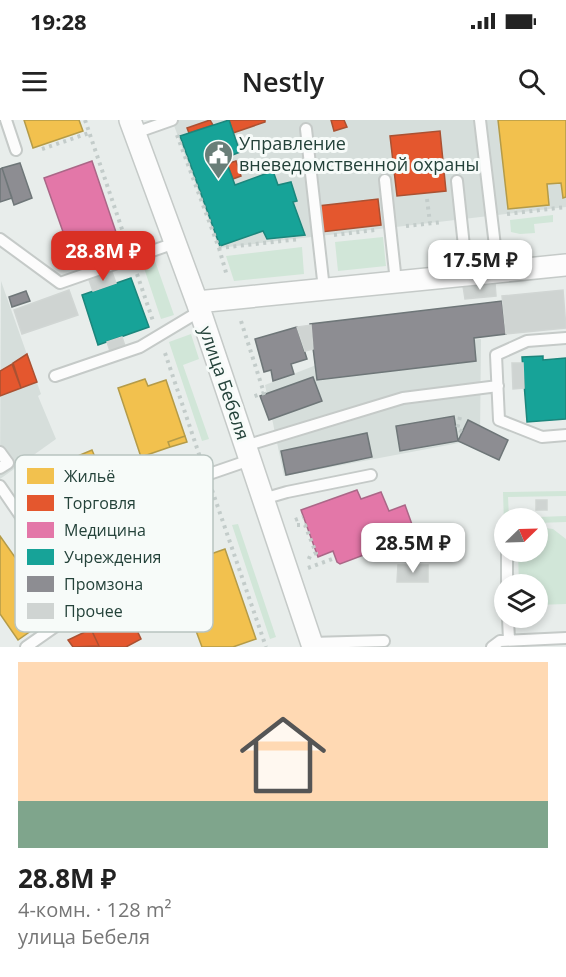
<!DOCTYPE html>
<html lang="ru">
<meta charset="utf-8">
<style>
body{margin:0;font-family:"Open Sans",sans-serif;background:#f6f6f6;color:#222;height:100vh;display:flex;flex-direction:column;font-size:22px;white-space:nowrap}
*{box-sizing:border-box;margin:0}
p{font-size:20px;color:#767676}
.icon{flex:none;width:33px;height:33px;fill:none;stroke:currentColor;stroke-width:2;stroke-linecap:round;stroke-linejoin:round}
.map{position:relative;height:527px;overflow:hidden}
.panel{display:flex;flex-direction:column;background:#fff;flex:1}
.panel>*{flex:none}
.needle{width:39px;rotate:67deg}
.tools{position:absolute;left:494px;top:388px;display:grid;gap:12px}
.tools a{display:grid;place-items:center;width:54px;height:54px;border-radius:50%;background:#fff;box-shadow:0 3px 9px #0003;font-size:30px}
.price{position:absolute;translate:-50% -51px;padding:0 14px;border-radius:12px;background:#fff;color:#222;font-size:20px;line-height:39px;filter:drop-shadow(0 2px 3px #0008)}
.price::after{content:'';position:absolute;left:50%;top:36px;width:18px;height:14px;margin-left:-9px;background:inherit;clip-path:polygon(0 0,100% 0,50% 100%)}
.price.active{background:#d93025;color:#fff}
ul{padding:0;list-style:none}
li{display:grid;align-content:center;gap:12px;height:318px;padding:0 18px}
li span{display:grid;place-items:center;height:186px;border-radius:0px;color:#555}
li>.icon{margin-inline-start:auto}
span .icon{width:108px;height:108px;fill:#fffc;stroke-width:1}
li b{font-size:26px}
.status{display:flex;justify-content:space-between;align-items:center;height:42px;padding:0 30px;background:#fff;direction:ltr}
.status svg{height:16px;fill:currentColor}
header{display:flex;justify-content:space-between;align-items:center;height:78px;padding:0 18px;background:#fff;font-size:27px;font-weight:600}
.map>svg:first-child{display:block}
</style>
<div class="status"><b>19:28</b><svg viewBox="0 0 49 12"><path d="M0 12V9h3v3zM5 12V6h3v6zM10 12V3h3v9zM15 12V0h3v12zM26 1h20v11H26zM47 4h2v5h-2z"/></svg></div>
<header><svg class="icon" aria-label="menu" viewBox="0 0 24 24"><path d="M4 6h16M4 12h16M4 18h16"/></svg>Nestly<svg class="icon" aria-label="search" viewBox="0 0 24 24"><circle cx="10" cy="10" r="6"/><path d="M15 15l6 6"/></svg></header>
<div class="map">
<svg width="566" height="527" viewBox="0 0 566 527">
<rect width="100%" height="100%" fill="#e8edeb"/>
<path fill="#d6dedb" d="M172,0H566V87L219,128Z
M1,161L41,274L38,276L56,319L0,359Z
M481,219L480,319L284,356L265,265L342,235Z"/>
<path fill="#d1e6d8" d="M553,95V102L534,104L535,113L520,114L511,112L510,100Z
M383,117L386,146L338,151L335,122Z
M302,127L304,154L234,161L226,136Z
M155,141L174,195L161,199L143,145Z
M191,214L199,239L183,245L209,319L202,321L169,222Z
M566,371V376L508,377L509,398L566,396V402L537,403V399H504V404L503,372Z
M238,404L276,517L270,519L232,405Z
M537,407L553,409L566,419V484L537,485V465H519L518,432H537Z"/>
<path fill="#f2c14e" stroke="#b49b48" stroke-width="1.5" d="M24,0H79L83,11L33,28Z
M498,0H566V77L563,78L561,63L547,64L549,85L508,89Z
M145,259L148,266L166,260L185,316L168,322L170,327L141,337L118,268Z
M185,316L187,322L170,327L168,322Z
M92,330L124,406L98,417L66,341Z
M0,416L55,494L18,520L0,494Z
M225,429L256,519L233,527H202L192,500L182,504L174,482L185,477L174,447Z"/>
<path fill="#e4572e" stroke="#aa5132" stroke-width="1.5" d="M210,0L213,5L189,13L187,8Z
M229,0H265V2L233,13Z
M331,0H344L347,7L334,11Z
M440,11L446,71L397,76L390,16Z
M236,41L241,56L233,59L227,44Z
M378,79L381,105L321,112L318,86Z
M27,234L37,262L21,268L13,243Z
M12,244L21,268L0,276V251Z
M128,491L141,519L126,527H96L99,526L91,509Z
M91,509L99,526L73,527L68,520Z"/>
<path fill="#e377a8" stroke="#aa6787" stroke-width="1.5" d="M92,41L121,127L74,143L44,58Z
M357,370L361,379L381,372L389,391L405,385L419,424L401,430L398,422L340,444L337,442L333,431L318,437L301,390Z"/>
<path fill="#17a398" stroke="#1b867c" stroke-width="1.5" d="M229,0L240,32L225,38L235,65L273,51L278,65L291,62L297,81L293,82L305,115L267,119L263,111L220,126L180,16Z
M131,158L149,207L98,225L82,175Z
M543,236V240L566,238V299L527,302L522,237Z"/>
<path fill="#8d8d92" stroke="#6e7678" stroke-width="1.5" d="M20,43L32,78L14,85L2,48Z
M2,48L12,78L0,82V49Z
M26,171L30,181L12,187L9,177Z
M502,181L506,214L474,218L476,241L317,260L310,204Z
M297,207L307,239L291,244L294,254L273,261L271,250L264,252L255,219Z
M313,257L322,281L269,300L260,276Z
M454,296L458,321L400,331L396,306Z
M468,300L508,320L499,340L458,321Z
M367,313L372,337L286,355L281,331Z"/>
<path fill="#cfd4d2" stroke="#d1d6d4" stroke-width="1.5" d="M65,119L74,143L64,146L55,122Z
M112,152L116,163L93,171L89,160Z
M495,163L496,176L465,179L463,166Z
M69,170L78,195L22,214L14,190Z
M563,170L566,208L506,214L502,176Z
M311,205L313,229L305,231L297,207Z
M122,217L125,226L110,231L107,222Z
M512,243H523L524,268L513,269Z
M536,380H547V390H536Z
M398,445H428V462H397Z"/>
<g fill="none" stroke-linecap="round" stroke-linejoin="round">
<defs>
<path id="lane" d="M6,0L16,30
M480,0L498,151
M306,9L324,169
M135,13L172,0
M385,60L396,162
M457,61L467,154
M0,119L60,163L175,123
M566,218L527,221L496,235L499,300L542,317L566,315
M55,256L140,227L200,191
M245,326L403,278L498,266
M0,332L8,343L0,348
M0,366L83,487L26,527
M263,379L287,372L371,355
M122,384L250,340
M507,432V465
M83,487L120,491L165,472
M508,498L509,520
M311,523L384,521
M492,527L500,521L566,518"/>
<path id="street" d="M130,0L197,182L313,527
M197,182L566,145"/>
</defs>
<use href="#lane" stroke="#c5cac8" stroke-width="14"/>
<use href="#street" stroke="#c5cac8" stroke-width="24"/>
<path stroke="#c3ccca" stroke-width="4" stroke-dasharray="3 4.5" stroke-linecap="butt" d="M85,0L126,121
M177,15L219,128L300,119
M42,29L89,13
M427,79L430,103
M507,94L566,87
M406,106L443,102
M334,115L375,110
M219,128L227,156
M137,154L153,201
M241,201L264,273L252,277
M165,233L201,340
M460,297L457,309L463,312
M212,370L266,527
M295,400L303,397
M297,405H305L316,433L310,436L308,441
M308,448L335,438"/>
<use href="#lane" stroke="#fcfcfc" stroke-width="10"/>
<use href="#street" stroke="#fcfcfc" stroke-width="21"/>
</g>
<defs>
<symbol id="civic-pin" viewBox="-11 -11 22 30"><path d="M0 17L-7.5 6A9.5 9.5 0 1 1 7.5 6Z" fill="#697e78" stroke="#f7fbf9"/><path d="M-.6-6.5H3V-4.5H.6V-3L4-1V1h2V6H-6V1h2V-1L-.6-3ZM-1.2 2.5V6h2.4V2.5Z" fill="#fff"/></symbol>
</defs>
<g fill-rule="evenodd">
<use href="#civic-pin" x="202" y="18" width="33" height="45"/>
</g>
<g text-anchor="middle" stroke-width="6" stroke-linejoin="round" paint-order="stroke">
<g font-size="18" fill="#24423a" stroke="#f7fbf9" text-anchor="start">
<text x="239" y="30">Управление<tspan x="239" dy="21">вневедомственной охраны</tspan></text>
</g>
<g font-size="18" fill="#24423a" stroke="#f7fbf9">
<text transform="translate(224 263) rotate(71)" y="6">улица Бебеля</text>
</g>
</g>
<rect x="15" y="335" width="198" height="177" rx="9" fill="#f7fbf9" stroke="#b8c4c0" stroke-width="1.5"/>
<rect x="27" y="348" width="27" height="16" fill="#f2c14e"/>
<rect x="27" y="375" width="27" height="16" fill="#e4572e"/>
<rect x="27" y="402" width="27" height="16" fill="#e377a8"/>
<rect x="27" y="429" width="27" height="16" fill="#17a398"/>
<rect x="27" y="456" width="27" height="16" fill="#8d8d92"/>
<rect x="27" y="483" width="27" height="16" fill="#cfd4d2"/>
<g font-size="16" fill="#24423a">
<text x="64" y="362">Жильё</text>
<text x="64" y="389">Торговля</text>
<text x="64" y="416">Медицина</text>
<text x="64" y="443">Учреждения</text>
<text x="64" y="470">Промзона</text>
<text x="64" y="497">Прочее</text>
</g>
</svg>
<div class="tools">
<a><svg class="needle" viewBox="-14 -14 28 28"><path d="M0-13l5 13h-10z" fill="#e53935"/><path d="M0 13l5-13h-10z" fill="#767676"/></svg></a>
<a><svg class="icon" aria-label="layers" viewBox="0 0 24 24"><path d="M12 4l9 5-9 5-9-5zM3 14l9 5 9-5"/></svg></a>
</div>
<b class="price active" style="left:103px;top:162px">28.8M ₽</b>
<b class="price" style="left:480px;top:171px">17.5M ₽</b>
<b class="price" style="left:413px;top:454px">28.5M ₽</b>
</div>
<section class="panel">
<ul>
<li><span style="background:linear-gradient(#ffd9b3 75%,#7fa58c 0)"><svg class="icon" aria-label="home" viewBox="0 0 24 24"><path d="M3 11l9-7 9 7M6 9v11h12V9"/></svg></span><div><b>28.8M ₽</b><p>4-комн. · 128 m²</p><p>улица Бебеля</p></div></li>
</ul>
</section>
